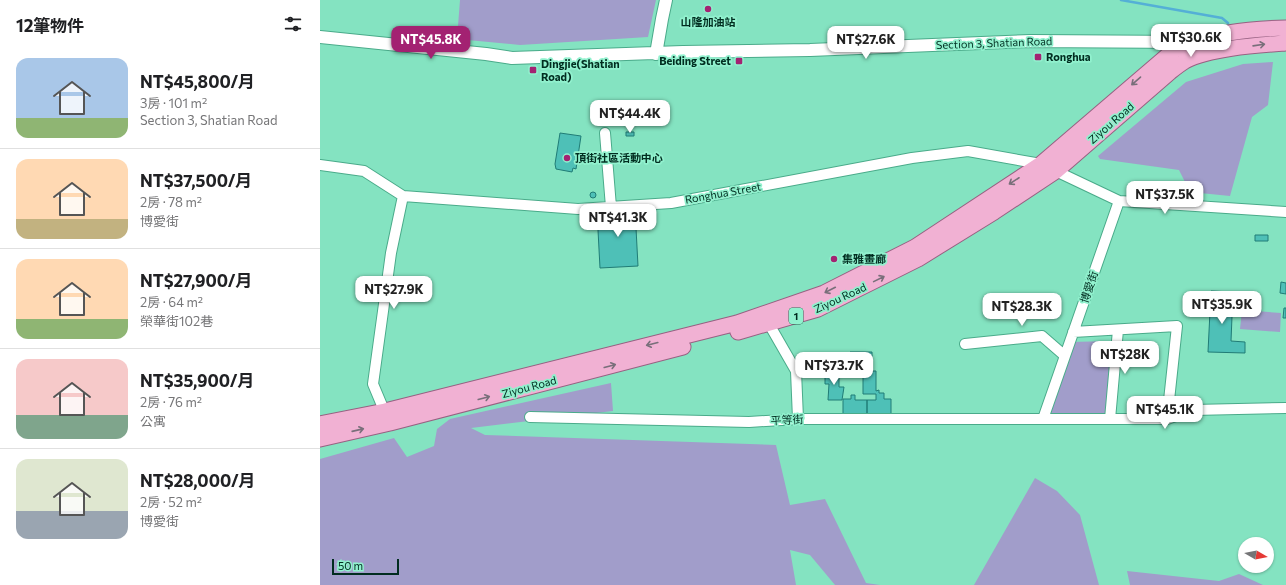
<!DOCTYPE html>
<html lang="zh-TW">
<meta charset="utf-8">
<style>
body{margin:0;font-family:Commissioner,"Noto Sans TC",sans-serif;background:#f2f2f2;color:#202124;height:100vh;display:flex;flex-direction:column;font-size:15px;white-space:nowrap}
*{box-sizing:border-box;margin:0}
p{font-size:13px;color:#757577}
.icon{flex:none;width:22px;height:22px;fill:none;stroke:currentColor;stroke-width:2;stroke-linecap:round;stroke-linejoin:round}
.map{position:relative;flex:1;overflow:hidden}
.drawer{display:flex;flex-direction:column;background:#fff;width:320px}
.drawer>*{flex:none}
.needle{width:26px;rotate:99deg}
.controls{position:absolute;left:918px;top:537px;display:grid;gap:8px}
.controls a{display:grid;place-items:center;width:36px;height:36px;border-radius:50%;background:#fff;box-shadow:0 1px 3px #0004;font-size:20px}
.scale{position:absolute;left:12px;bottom:10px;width:67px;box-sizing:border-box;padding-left:4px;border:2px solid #012d20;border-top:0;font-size:11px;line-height:14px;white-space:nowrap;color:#012d20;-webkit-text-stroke:3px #91f1ce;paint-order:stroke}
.price{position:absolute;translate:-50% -34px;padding:0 9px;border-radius:8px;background:#fff;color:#222;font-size:13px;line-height:26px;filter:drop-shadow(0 1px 2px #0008)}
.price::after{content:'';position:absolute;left:50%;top:24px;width:12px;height:9px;margin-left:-6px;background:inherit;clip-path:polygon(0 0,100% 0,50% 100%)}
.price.on{background:#a32272;color:#fff}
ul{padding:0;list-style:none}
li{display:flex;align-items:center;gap:12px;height:100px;padding:0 16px}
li+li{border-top:1px solid #e0e0e0}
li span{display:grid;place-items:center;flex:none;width:112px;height:80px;border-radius:12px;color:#555}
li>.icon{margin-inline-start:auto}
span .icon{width:48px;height:48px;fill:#fffc;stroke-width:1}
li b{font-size:17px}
h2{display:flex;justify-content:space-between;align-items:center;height:48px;padding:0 16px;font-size:17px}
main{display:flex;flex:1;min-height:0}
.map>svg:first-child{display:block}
</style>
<main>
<section class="drawer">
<h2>12筆物件<svg class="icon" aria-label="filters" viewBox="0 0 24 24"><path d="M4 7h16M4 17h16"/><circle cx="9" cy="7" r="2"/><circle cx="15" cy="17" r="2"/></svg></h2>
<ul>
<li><span style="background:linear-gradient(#a9c7e8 75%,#8fb573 0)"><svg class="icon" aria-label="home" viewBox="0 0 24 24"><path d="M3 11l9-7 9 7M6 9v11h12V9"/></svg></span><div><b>NT$45,800/月</b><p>3房 · 101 m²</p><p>Section 3, Shatian Road</p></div></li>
<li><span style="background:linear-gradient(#ffd9b3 75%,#c2b280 0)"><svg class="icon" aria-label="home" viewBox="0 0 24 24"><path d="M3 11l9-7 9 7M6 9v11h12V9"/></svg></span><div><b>NT$37,500/月</b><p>2房 · 78 m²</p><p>博愛街</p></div></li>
<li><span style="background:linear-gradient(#ffd9b3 75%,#8fb573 0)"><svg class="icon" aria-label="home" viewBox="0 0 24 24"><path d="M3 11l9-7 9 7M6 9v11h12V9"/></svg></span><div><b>NT$27,900/月</b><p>2房 · 64 m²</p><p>榮華街102巷</p></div></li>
<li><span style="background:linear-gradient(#f6c9c9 70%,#7fa58c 0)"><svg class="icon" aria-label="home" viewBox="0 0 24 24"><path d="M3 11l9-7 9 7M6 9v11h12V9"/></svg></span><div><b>NT$35,900/月</b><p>2房 · 76 m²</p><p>公寓</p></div></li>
<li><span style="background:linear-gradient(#dfe7d0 65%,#9aa5b1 0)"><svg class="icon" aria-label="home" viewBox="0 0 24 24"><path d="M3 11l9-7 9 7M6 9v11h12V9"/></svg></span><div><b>NT$28,000/月</b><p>2房 · 52 m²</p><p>博愛街</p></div></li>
</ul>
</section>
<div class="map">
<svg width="966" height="585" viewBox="0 0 966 585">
<rect width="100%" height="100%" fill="#84e3c1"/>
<path fill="#a19dca" d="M140,0H336L328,37L200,45L137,39Z
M953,62L948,105L932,117L910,196L870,192L859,170L780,159L778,156L866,82L923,64Z
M922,310L961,313L960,332L920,329Z
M792,341L787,413H727L750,342Z
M291,383L293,411L151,428L165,435L456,445L470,505L505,499L546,583L560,585H515L490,555L470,550L476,585H0V459L74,438L87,457L114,446L117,429L130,419Z
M715,478L737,491L760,515L779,585H654Z
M807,571L899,581L919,574L943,585H810Z"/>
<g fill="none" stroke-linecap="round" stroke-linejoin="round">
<path stroke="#54afd6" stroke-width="2.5" d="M801,0L902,18L908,23"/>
</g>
<path fill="#4ec0b7" stroke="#207c76" d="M306,132H314V136H306Z
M240,133L261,136L256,169L253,168L252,172L236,169L235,164Z
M270 195a3 3 0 1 1 6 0a3 3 0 1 1-6 0Z
M315,209L318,266L280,268L277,211Z
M935,235H948V241H935Z
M961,282L966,283V294L960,293Z
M891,291L913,292L911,341L925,342V353L888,352Z
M964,308H966V318H963Z
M530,352H552V371H539V373H531V371H526L525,362H529Z
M541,371H556V391L559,390V393H564V399H571V415H547V400H556V394H543V377H541Z
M505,372L519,373V387H524L522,400H508L509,384H505Z
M531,395H535V400H547V415H523V399H531Z"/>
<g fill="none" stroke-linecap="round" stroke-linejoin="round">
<defs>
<path id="minor" d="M285,133L291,207
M0,165L44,171L83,196L258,209L351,203L592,158L648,151L721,164L799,201L966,212
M449,324L476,371L478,419
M753,332L857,326L847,419
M645,344L722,336L745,356
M66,415L53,384L71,253L83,196
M210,417L429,422L478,419H847L873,410L966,408
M723,419L799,201
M790,419L798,330"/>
<path id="tertiary" d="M0,37L166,54L192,58L363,52L490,50L711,41L869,42
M336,54L342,19L346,0"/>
<path id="primary" d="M418,332L498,309L598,259L674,212L736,171L850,72C855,68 860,64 865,61C889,48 939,45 966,43
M0,424L65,411L417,323L504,293L595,247L721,164L854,50C888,33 928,29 966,28
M0,439L70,423L363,347"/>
</defs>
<use href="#minor" stroke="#4aab8a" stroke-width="12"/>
<use href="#tertiary" stroke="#4aab8a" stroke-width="14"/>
<use href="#primary" stroke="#976182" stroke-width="17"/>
<use href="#minor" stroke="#fff" stroke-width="10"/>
<use href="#tertiary" stroke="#fff" stroke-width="12"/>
<use href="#primary" stroke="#f1b1d3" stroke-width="15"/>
</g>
<defs><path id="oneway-shaft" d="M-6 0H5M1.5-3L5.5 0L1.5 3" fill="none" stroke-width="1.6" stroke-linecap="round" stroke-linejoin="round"/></defs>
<g stroke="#796f7a">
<use href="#oneway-shaft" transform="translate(939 45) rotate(-8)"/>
<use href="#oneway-shaft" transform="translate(816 81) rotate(139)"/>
<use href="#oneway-shaft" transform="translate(694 181) rotate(147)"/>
<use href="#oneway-shaft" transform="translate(559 279) rotate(-26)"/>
<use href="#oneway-shaft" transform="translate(510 290) rotate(153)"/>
<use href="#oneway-shaft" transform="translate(332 344) rotate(166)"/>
<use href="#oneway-shaft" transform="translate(290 366) rotate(-15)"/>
<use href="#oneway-shaft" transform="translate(164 398) rotate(-15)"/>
<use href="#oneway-shaft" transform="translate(38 430) rotate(-13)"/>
</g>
<g fill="#a32272" stroke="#91f1ce" stroke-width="1.5">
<circle cx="388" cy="9" r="4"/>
<rect x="714" y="53" width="8" height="8" rx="2"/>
<rect x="415" y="57" width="8" height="8" rx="2"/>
<rect x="209" y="66" width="8" height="8" rx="2"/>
<circle cx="247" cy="158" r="4"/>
<circle cx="514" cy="259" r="4"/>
</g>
<g text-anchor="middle" stroke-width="3.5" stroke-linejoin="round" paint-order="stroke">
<rect fill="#91f1ce" stroke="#2c6854" stroke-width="1" x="469" y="308" width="14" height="16" rx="3"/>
<g font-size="10" font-weight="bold" fill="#012d20">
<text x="476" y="320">1</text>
</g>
<g font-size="11" font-weight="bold" fill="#012d20" stroke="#91f1ce" text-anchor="start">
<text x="388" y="26" text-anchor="middle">山隆加油站</text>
<text x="726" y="61">Ronghua</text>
<text x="411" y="65" text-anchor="end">Beiding Street</text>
<text x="221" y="68">Dingjie(Shatian<tspan x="221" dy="13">Road)</tspan></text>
<text x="255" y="162">頂街社區活動中心</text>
<text x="522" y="263">集雅畫廊</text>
</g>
<g font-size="11" fill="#012d20" stroke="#91f1ce">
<text transform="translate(674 43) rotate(-2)" y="4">Section 3, Shatian Road</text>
<text transform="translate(791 123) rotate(-41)" y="4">Ziyou Road</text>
<text transform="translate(403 193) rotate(-10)" y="4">Ronghua Street</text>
<text transform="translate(769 287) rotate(-71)" y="4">博愛街</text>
<text transform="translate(520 298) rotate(-25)" y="4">Ziyou Road</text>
<text transform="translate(209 387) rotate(-15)" y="4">Ziyou Road</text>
<text transform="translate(467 420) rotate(-3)" y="4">平等街</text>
</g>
</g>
</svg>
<div class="controls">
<a><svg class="needle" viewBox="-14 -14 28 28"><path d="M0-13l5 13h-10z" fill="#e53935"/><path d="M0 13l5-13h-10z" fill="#757577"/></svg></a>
</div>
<div class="scale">50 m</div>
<b class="price" style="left:871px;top:58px">NT$30.6K</b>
<b class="price on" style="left:111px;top:60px">NT$45.8K</b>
<b class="price" style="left:546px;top:60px">NT$27.6K</b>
<b class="price" style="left:310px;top:134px">NT$44.4K</b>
<b class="price" style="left:845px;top:215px">NT$37.5K</b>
<b class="price" style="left:298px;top:238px">NT$41.3K</b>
<b class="price" style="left:74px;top:310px">NT$27.9K</b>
<b class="price" style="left:902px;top:325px">NT$35.9K</b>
<b class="price" style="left:702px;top:327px">NT$28.3K</b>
<b class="price" style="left:805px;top:375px">NT$28K</b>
<b class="price" style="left:514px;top:386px">NT$73.7K</b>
<b class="price" style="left:845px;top:430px">NT$45.1K</b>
</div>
</main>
